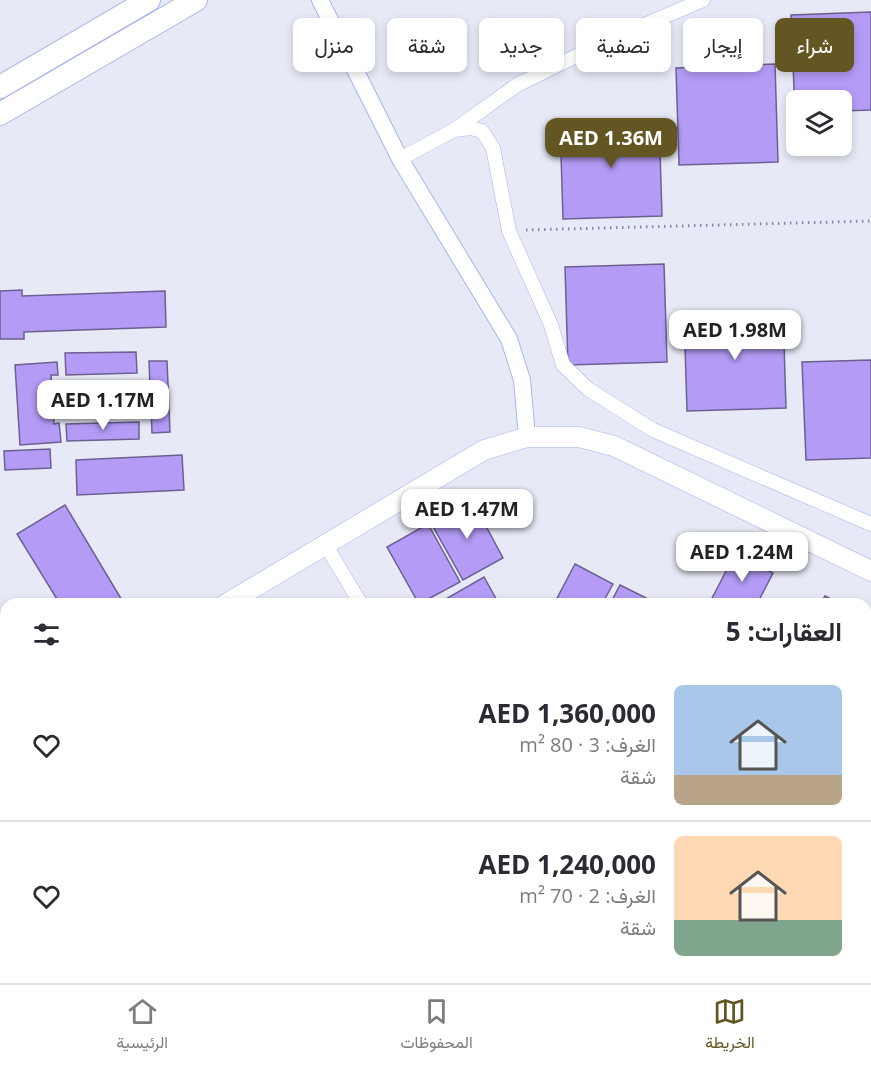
<!DOCTYPE html>
<html lang="ar">
<meta charset="utf-8">
<style>
body{margin:0;font-family:"Open Sans",Vazirmatn,sans-serif;background:#f2f2f3;color:#2b2b33;direction:rtl;height:100vh;display:flex;flex-direction:column;font-size:22px;white-space:nowrap}
*{box-sizing:border-box;margin:0}
p{font-size:20px;color:#7c7c81}
.icon{flex:none;width:33px;height:33px;fill:none;stroke:currentColor;stroke-width:2;stroke-linecap:round;stroke-linejoin:round}
.map{position:relative;flex:1;overflow:hidden;direction:ltr}
.drawer{position:absolute;left:0px;top:598px;width:872px;height:386px;display:flex;flex-direction:column;background:#fff;border-radius:18px 18px 0 0;box-shadow:0 3px 9px #0003;direction:rtl}
.drawer>*{flex:none}
.hud{position:absolute;left:18px;top:18px;width:836px;height:54px;direction:rtl;display:flex;gap:12px}
.controls{position:absolute;left:786px;top:90px;display:grid;gap:12px}
.controls a{display:grid;place-items:center;width:66px;height:66px;border-radius:9px;background:#fff;box-shadow:0 3px 9px #0003;font-size:30px}
.price{position:absolute;translate:-50% -51px;padding:0 14px;border-radius:12px;background:#fff;color:#222;font-size:20px;line-height:39px;filter:drop-shadow(0 2px 3px #0008)}
.price::after{content:'';position:absolute;left:50%;top:36px;width:18px;height:14px;margin-left:-9px;background:inherit;clip-path:polygon(0 0,100% 0,50% 100%)}
.price.active{background:#635623;color:#fff}
ul{padding:0;list-style:none}
li{display:flex;align-items:center;gap:18px;height:150px;padding:0 30px}
li+li{border-top:2px solid #e1e1e2}
li span{display:grid;place-items:center;flex:none;width:168px;height:120px;border-radius:9px;color:#555}
li>.icon{margin-inline-start:auto}
span .icon{width:72px;height:72px;fill:#fffc;stroke-width:1}
li b{font-size:26px}
h2{display:flex;justify-content:space-between;align-items:center;height:72px;padding:0 30px;font-size:26px}
.pill{padding:0 21px;border-radius:9px;background:#fff;box-shadow:0 3px 9px #0003;font-size:21px;line-height:54px}
.pill.active{background:#635623;color:#fff}
.tab-bar{display:flex;justify-content:space-around;align-items:center;height:84px;border-top:2px solid #e1e1e2;background:#fff;font-size:16px;color:#7c7c81}
.tab-bar a{display:grid;justify-items:center;gap:3px}
.tab-bar .active{color:#635623}
.map>svg:first-child{display:block}
</style>
<div class="map">
<svg width="871" height="983" viewBox="0 0 871 983">
<rect width="100%" height="100%" fill="#e7eaf6"/>
<path fill="#8796ed" d="M131,382V410L92,412L91,384Z"/>
<path fill="#b49cf6" stroke="#6c5f92" stroke-width="1.5" d="M871,12V110L842,111V100H796V113H795L791,15Z
M775,64L778,162L679,165L676,68Z
M659,119L662,216L563,219L560,122Z
M664,264L667,362L568,365L565,267Z
M22,290V296L165,291L166,327L24,332V339H0V291Z
M783,311L786,408L687,411L684,314Z
M136,352L137,373L66,375L65,353Z
M871,360V458L806,460L802,362Z
M149,361H167L170,432L152,433Z
M57,362L58,375H51L54,424L59,423L61,442L20,445L15,365Z
M139,422V439L67,441L66,424Z
M50,449L51,468L5,470L4,451Z
M182,455L184,490L77,495L76,460Z
M472,500L503,558L463,580L431,523Z
M65,505L123,602L118,604H60L17,534Z
M428,524L460,582L419,604L387,547Z
M735,554L773,573L757,604H709Z
M575,564L613,584L602,604H554Z
M484,577L499,604H446L444,600Z
M620,585L658,604H610Z
M825,596L840,604H820Z
M256,978H337L340,983H259Z"/>
<g fill="none" stroke-linecap="round" stroke-linejoin="round">
<defs>
<path id="service" d="M0,847L6,844
M0,907L6,903
M195,978L198,983"/>
<path id="minor" d="M454,130L471,128L482,131L493,148L509,231L551,325L563,365L588,389L653,430L871,524
M400,159L454,130L517,85L609,40L703,0
M325,544L361,604
M866,737L871,727
M229,978L232,983
M677,983L733,978"/>
<path id="tertiary" d="M320,0L400,159L509,339L522,380L527,437"/>
<path id="secondary" d="M226,604L484,450L527,437H579L614,446L871,571
M0,741L6,737"/>
<path id="trunk" d="M0,87L149,0
M0,114L196,0"/>
</defs>
<use href="#service" stroke="#a9b5ec" stroke-width="8"/>
<use href="#minor" stroke="#a9b5ec" stroke-width="15"/>
<use href="#tertiary" stroke="#a9b5ec" stroke-width="18"/>
<use href="#secondary" stroke="#a9b5ec" stroke-width="21"/>
<use href="#trunk" stroke="#a9b5ec" stroke-width="24"/>
<path stroke="#85889a" stroke-width="3" stroke-dasharray="1.5 4.5" stroke-linecap="butt" d="M526,230L871,221"/>
<use href="#service" stroke="#fff" stroke-width="7"/>
<use href="#minor" stroke="#fff" stroke-width="14"/>
<use href="#tertiary" stroke="#fff" stroke-width="16"/>
<use href="#secondary" stroke="#fff" stroke-width="20"/>
<use href="#trunk" stroke="#fff" stroke-width="22"/>
</g>
</svg>
<div class="controls">
<a><svg class="icon" aria-label="layers" viewBox="0 0 24 24"><path d="M12 4l9 5-9 5-9-5zM3 14l9 5 9-5"/></svg></a>
</div>
<b class="price active" style="left:611px;top:169px">AED 1.36M</b>
<b class="price" style="left:735px;top:361px">AED 1.98M</b>
<b class="price" style="left:103px;top:431px">AED 1.17M</b>
<b class="price" style="left:467px;top:540px">AED 1.47M</b>
<b class="price" style="left:742px;top:583px">AED 1.24M</b>
<div class="hud">
<a class="pill active">شراء</a>
<a class="pill">إيجار</a>
<a class="pill">تصفية</a>
<a class="pill">جديد</a>
<a class="pill">شقة</a>
<a class="pill">منزل</a>
</div>
<section class="drawer">
<h2>العقارات: 5<svg class="icon" aria-label="filters" viewBox="0 0 24 24"><path d="M4 7h16M4 17h16"/><circle cx="9" cy="7" r="2"/><circle cx="15" cy="17" r="2"/></svg></h2>
<ul>
<li><span style="background:linear-gradient(#a9c7e8 75%,#b9a48a 0)"><svg class="icon" aria-label="home" viewBox="0 0 24 24"><path d="M3 11l9-7 9 7M6 9v11h12V9"/></svg></span><div><b>AED 1,360,000</b><p>الغرف: 3 · 80 m²</p><p>شقة</p></div><svg class="icon" aria-label="heart" viewBox="0 0 24 24"><path d="M12 20l-8-8c-3-5 5-10 8-4 3-6 11-1 8 4z"/></svg></li>
<li><span style="background:linear-gradient(#ffd9b3 70%,#7fa58c 0)"><svg class="icon" aria-label="home" viewBox="0 0 24 24"><path d="M3 11l9-7 9 7M6 9v11h12V9"/></svg></span><div><b>AED 1,240,000</b><p>الغرف: 2 · 70 m²</p><p>شقة</p></div><svg class="icon" aria-label="heart" viewBox="0 0 24 24"><path d="M12 20l-8-8c-3-5 5-10 8-4 3-6 11-1 8 4z"/></svg></li>
</ul>
</section>
</div>
<nav class="tab-bar">
<a class="active"><svg class="icon" aria-label="map" viewBox="0 0 24 24"><path d="M3 6l6-2 6 2 6-2v14l-6 2-6-2-6 2zM9 4v14M15 6v14"/></svg>الخريطة</a>
<a><svg class="icon" aria-label="saved" viewBox="0 0 24 24"><path d="M7 4h10v16l-5-4-5 4z"/></svg>المحفوظات</a>
<a><svg class="icon" aria-label="home" viewBox="0 0 24 24"><path d="M3 11l9-7 9 7M6 9v11h12V9"/></svg>الرئيسية</a>
</nav>
